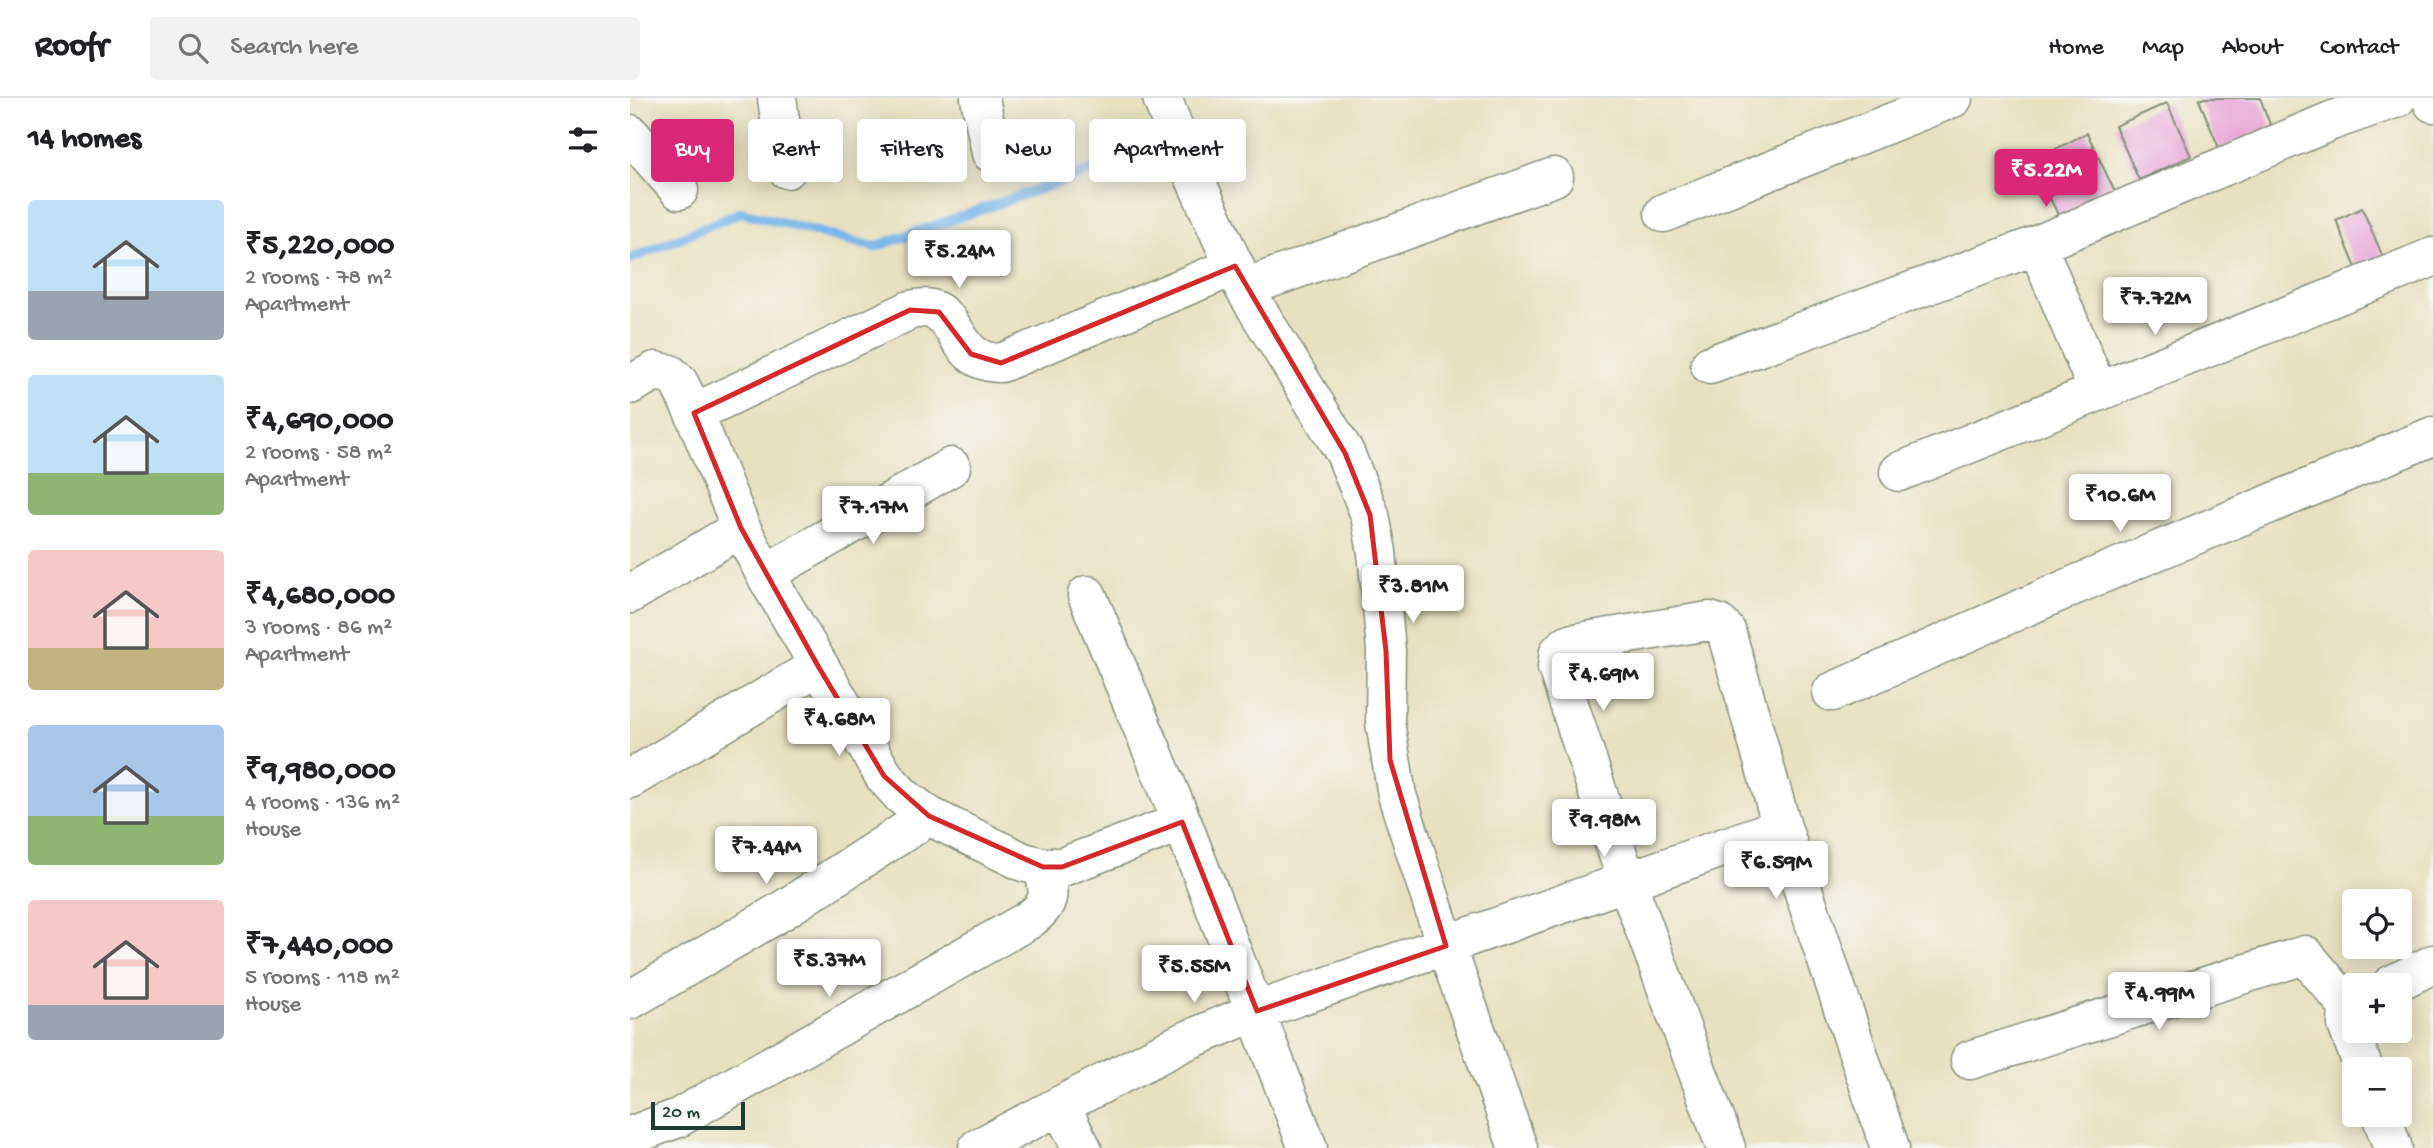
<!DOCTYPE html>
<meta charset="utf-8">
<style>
body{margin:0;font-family:"Gochi Hand",sans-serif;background:#f2f2f2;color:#202124;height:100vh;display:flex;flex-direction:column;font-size:26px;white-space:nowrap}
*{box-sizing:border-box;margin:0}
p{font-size:23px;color:#757577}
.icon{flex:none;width:38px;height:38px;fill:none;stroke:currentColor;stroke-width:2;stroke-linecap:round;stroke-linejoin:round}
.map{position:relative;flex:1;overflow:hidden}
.sheet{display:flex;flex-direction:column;background:#fff;width:630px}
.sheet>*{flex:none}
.top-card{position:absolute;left:21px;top:21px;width:665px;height:63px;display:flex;gap:14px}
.fabs{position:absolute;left:1712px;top:791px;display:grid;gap:14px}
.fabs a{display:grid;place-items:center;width:70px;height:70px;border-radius:7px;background:#fff;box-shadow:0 4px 18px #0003;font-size:35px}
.scale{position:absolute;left:21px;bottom:18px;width:94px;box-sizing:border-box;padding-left:7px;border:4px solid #1f3d34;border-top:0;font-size:19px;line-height:24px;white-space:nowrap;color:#1f3d34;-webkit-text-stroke:5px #f6f6f2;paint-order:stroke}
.price{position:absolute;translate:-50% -60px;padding:0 16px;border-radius:7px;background:#fff;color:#222;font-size:23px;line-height:46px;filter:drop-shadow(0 2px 4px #0008)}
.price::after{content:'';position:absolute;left:50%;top:42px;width:21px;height:16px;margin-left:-10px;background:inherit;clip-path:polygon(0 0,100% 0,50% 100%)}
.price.on{background:#db2777;color:#fff}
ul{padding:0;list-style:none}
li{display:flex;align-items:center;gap:21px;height:175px;padding:0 28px}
li span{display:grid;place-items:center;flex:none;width:196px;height:140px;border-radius:7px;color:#555}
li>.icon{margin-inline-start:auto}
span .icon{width:84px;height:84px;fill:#fffc;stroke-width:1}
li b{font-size:30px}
h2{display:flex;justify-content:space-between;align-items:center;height:84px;padding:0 28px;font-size:30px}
.chip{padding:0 24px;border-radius:7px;background:#fff;box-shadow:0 4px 18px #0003;font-size:24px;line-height:63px}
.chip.on{background:#db2777;color:#fff}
header{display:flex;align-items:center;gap:42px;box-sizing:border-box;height:98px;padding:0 35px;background:#fff;border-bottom:2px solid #e0e0e0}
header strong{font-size:33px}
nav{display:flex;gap:38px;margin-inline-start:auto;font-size:24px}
.search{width:490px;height:63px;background:#f2f2f2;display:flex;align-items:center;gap:18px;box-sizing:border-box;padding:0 24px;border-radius:7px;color:#757577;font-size:26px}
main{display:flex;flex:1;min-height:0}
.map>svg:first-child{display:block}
</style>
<header>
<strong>Roofr</strong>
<div class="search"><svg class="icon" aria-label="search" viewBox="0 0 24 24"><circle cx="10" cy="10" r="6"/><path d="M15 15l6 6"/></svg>Search here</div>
<nav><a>Home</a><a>Map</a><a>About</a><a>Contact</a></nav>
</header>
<main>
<section class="sheet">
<h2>14 homes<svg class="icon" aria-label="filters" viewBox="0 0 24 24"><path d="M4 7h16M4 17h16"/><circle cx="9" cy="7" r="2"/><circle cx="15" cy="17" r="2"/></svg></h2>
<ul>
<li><span style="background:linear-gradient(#bfe0f5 65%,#9aa5b1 0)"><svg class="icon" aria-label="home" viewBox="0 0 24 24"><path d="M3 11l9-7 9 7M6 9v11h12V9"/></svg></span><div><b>₹5,220,000</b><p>2 rooms · 78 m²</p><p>Apartment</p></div></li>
<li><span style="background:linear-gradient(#bfe0f5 70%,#8fb573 0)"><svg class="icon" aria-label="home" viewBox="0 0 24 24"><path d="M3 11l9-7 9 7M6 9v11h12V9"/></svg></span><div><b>₹4,690,000</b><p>2 rooms · 58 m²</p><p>Apartment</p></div></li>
<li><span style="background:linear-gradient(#f6c9c9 70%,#c2b280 0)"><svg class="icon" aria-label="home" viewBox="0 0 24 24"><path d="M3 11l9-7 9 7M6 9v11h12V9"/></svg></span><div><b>₹4,680,000</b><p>3 rooms · 86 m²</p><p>Apartment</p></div></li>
<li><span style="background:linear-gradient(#a9c7e8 65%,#8fb573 0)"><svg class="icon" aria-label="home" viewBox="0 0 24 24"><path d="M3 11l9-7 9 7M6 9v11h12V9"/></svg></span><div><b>₹9,980,000</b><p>4 rooms · 136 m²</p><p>House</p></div></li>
<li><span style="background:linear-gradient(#f6c9c9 75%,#9aa5b1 0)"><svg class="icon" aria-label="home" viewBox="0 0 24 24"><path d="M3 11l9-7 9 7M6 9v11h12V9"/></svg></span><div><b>₹7,440,000</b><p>5 rooms · 118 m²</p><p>House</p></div></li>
</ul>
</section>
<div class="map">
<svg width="1803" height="1050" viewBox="0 0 1803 1050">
<rect width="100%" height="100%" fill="#f6f6f2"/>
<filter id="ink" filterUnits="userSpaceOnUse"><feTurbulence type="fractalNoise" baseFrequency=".0143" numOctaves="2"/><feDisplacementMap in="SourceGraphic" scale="14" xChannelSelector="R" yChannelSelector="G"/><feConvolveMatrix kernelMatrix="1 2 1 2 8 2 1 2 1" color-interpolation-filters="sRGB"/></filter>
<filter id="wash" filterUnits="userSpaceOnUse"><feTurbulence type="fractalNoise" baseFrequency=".00686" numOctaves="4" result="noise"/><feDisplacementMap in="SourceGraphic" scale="28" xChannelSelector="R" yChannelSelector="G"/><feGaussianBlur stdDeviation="1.57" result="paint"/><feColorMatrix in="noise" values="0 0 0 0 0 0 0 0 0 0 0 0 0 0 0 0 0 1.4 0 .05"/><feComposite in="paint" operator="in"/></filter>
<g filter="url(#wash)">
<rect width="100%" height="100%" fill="#e8e1c0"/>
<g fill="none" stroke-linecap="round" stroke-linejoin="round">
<path stroke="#75b4e9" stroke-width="10" d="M0,161L111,114L244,149L506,57"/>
</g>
<g id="blocks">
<path fill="#e8a2d6" d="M1574,0H1630L1641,29L1589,50L1569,2Z
M1537,5L1561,58L1509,82L1485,28Z
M1457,35L1485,94L1430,121L1402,63Z
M1732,110L1756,166L1729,177L1706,122Z"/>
</g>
</g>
<g filter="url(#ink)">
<use href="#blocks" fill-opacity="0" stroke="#848f7a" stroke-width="2"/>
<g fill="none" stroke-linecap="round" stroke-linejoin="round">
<defs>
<path id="minor" d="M147,0L157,71
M350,0L361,55
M532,0L553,54L614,190L715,355L740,417L747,454L756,553L755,624L767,697L816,848L888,1050
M1801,0L1803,5
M0,36L49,92
M1034,115L1323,0
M1407,147L1468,293
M614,190L924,79
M1080,267L1407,147L1701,23L1767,0
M0,287L25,273L40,276L49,285L64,315L111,430L135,476L254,678L272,698L299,718L393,764L413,769H432L552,724
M64,315L280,212C287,211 294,209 301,211C330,219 325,265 371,265L605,168
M1269,374L1803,159
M135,476L321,369
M0,496L111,430
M457,497L552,724L678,1050
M1202,594L1450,485L1803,338
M0,681L188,568
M1761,887L1803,866
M0,902L150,814L299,718
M1340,962L1675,857L1718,908L1717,927L1734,971
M430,1008L452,1050
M1751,1017L1763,1050
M0,1038L48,1020L397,823C422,806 420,796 413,769
M348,1050L551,945L627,913L1152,729
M1096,1050L997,784L927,569L929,554L938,546L1079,523L1089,526L1096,533L1152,729L1260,1050"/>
</defs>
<use href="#minor" stroke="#848f7a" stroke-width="41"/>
<use href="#minor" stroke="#fff" stroke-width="38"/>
</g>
</g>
<path fill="none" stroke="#d62828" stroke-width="5" stroke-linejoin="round" d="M605,168L715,355L740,417L756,553L760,662L816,848L627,913L552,724L432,769H413L299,718L254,678L188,568L111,430L64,315L280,212L309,214L341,256L371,265Z"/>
</svg>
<div class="fabs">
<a><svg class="icon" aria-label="locate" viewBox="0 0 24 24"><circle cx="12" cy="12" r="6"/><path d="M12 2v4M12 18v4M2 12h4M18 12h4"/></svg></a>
<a>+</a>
<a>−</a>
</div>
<div class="scale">20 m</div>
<b class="price on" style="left:1416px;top:111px">₹5.22M</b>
<b class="price" style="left:329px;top:192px">₹5.24M</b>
<b class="price" style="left:1525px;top:239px">₹7.72M</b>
<b class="price" style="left:1490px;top:436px">₹10.6M</b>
<b class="price" style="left:243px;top:448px">₹7.17M</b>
<b class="price" style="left:783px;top:527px">₹3.81M</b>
<b class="price" style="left:973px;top:615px">₹4.69M</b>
<b class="price" style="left:209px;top:660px">₹4.68M</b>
<b class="price" style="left:974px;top:761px">₹9.98M</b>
<b class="price" style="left:136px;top:788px">₹7.44M</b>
<b class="price" style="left:1146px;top:803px">₹6.59M</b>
<b class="price" style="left:199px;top:901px">₹5.37M</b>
<b class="price" style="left:564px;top:907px">₹5.55M</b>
<b class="price" style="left:1529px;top:934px">₹4.99M</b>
<div class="top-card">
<a class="chip on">Buy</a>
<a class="chip">Rent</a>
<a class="chip">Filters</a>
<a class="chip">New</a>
<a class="chip">Apartment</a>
</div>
</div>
</main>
